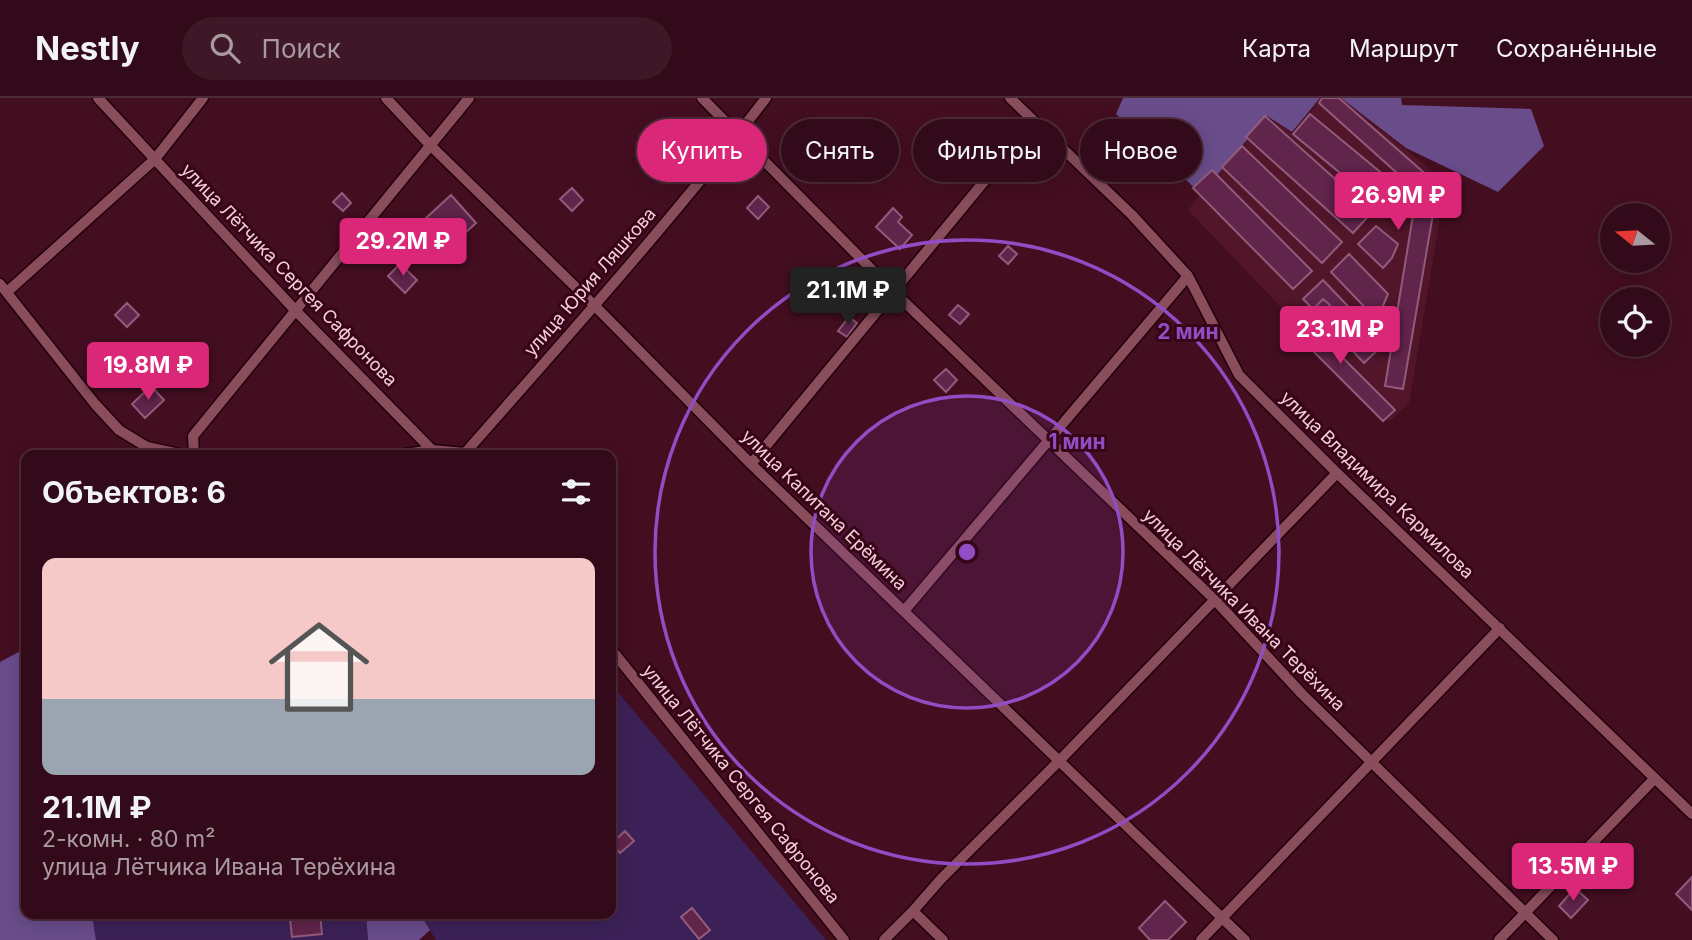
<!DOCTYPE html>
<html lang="ru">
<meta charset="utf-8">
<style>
body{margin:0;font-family:Inter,sans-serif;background:#3e1826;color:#f1f3f6;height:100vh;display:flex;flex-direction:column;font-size:26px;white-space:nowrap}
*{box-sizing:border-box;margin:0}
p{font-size:23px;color:#a99aa2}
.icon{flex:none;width:38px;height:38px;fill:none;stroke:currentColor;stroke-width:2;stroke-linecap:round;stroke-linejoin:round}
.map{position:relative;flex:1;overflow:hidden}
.drawer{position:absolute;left:21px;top:352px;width:595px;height:469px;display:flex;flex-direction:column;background:#330a19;border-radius:14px;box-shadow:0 4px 18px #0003,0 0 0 2px #4e2b38}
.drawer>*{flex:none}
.guide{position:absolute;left:637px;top:21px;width:665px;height:63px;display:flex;gap:14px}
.needle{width:46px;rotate:288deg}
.controls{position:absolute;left:1600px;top:105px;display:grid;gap:14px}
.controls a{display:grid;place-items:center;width:70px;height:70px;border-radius:50%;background:#330a19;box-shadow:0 4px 18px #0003,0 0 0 2px #4e2b38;font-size:35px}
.price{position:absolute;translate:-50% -60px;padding:0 16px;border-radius:7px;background:#db2777;color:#fff;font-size:23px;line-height:46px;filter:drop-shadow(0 2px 4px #0008)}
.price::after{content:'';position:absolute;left:50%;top:42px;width:21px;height:16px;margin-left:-10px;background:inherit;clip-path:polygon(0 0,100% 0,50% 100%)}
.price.active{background:#222;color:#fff}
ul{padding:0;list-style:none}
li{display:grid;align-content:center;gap:14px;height:371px;padding:0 21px}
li+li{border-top:2px solid #4e2b38}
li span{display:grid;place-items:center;height:217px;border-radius:14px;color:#555}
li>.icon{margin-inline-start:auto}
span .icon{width:126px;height:126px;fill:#fffc;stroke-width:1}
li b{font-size:30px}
h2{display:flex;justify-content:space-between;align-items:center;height:84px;padding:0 21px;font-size:30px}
.tag{padding:0 24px;border-radius:32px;background:#330a19;box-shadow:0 4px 18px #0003,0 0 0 2px #4e2b38;font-size:24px;line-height:63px}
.tag.active{background:#db2777;color:#fff}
header{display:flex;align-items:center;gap:42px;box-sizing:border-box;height:98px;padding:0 35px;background:#330a19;border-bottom:2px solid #4e2b38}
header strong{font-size:33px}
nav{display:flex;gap:38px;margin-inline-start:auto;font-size:24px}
.search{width:490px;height:63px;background:#3e1826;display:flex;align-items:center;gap:18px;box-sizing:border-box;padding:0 24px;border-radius:38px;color:#a99aa2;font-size:26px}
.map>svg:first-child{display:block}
</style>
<header>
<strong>Nestly</strong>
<div class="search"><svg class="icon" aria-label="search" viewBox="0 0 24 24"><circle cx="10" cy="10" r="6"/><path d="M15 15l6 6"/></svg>Поиск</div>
<nav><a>Карта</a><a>Маршрут</a><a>Сохранённые</a></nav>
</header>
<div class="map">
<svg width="1692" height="842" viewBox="0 0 1692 842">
<rect width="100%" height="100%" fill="#440e21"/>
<path fill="#521529" d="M1322,0H1340L1446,83L1409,305L1390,323L1188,112L1222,69L1242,48L1265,18L1293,36Z"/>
<path fill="#3c2158" d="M611,586L826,842H436L420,816H611Z
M92,816H366L368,842H96Z"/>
<path fill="#694d8b" d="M1123,0H1320L1292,34L1267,18L1201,96L1116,16Z
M1341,0H1401L1402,7L1531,11L1544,48L1498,94L1406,50Z
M26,550V816H92L96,842H0V564Z
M366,816H420L430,832L419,842H368Z"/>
<path fill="#61244b" stroke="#915b7b" stroke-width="2" d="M1322,0H1339L1438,87L1403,291L1385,288L1417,93L1319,5Z
M1310,16L1402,92L1385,112L1293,36Z
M1265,18L1372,114L1353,135L1246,39Z
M1242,48L1342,144L1322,165L1222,69Z
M1212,72L1312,173L1293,191L1193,90Z
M572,90L583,102L572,113L560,101Z
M342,95L351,105L343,113L333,104Z
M451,97L476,125L451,148L426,120Z
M758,98L769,109L758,121L747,110Z
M893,110L902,119L898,124L912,137L900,151L876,129Z
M1376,128L1398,146L1392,160L1383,170L1358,146Z
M1008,148L1017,156L1008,166L999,158Z
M1349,156L1388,196L1377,222L1331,174Z
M400,166L417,182L405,195L388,178Z
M1323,182L1384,246L1364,265L1319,217L1330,207L1323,201L1313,211L1303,201Z
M1323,201L1330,207L1319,217L1313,211Z
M127,205L139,217L127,229L115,217Z
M958,207L969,216L960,226L949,217Z
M1296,213L1395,312L1383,323L1285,225Z
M849,219L857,225L847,239L838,233Z
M946,271L957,282L946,294L934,282Z
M151,288L164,302L145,320L132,306Z
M625,733L634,743L620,755L612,745Z
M1692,779V812L1676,796Z
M1575,790L1588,802L1571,820L1559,808Z
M1165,803L1186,824L1168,842H1150L1139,830Z
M692,810L710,832L699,841L681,819Z
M296,816H320L322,836L292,839L290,821L297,820Z"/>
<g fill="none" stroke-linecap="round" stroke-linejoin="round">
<defs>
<path id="minor" d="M98,0L295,212L432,352L465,355L466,357
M386,0L430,47L594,207L751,366L1245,842
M702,0L894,194L1214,501L1302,596L1553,842
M1010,0L1132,117L1188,178L1239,277L1337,375L1692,716
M0,186L95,306L119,332L147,349L184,357
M7,194L155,61L203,0
M465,355C567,239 671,123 766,0
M194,357L193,338L469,0
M399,357L432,352
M751,366L1034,23
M904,513L1188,178
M611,551L844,842
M913,813L943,842
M884,842L913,813L941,781L1060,662L1337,375
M1201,842L1500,530
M1499,842L1655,680"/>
</defs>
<use href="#minor" stroke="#23000b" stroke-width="13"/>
<use href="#minor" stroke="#894d5c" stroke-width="10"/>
</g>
<circle cx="967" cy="454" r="156" fill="#934dc4" fill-opacity=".12"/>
<g fill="none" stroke="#934dc4" stroke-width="3.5">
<circle cx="967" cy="454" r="156"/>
<circle cx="967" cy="454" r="312"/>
</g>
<g text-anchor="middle" stroke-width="6" stroke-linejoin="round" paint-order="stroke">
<g font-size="18" fill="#f3cfd6" stroke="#380417">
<text transform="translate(289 177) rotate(46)" y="6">улица Лётчика Сергея Сафронова</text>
<text transform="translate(590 184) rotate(-49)" y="6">улица Юрия Ляшкова</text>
<text transform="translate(1377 387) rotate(44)" y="6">улица Владимира Кармилова</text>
<text transform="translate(824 412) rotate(44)" y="6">улица Капитана Ерёмина</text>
<text transform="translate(1244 512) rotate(45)" y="6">улица Лётчика Ивана Терёхина</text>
<text transform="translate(741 686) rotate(51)" y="6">улица Лётчика Сергея Сафронова</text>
</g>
</g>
<circle cx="967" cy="454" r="10" fill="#934dc4" stroke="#380417" stroke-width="3.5"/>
<g font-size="21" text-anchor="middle" font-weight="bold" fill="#934dc4" stroke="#380417" stroke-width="6" stroke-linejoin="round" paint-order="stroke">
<text x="1188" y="241">2 мин</text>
<text x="1077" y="351">1 мин</text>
</g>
</svg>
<div class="controls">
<a><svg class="needle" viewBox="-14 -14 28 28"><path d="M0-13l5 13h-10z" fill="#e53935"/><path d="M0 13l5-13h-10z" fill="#a99aa2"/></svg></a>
<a><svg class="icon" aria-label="locate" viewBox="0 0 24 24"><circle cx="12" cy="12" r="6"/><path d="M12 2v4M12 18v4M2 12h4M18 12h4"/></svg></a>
</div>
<b class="price" style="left:1398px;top:134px">26.9M ₽</b>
<b class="price" style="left:403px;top:180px">29.2M ₽</b>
<b class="price active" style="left:848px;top:229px">21.1M ₽</b>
<b class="price" style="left:1340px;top:268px">23.1M ₽</b>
<b class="price" style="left:148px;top:304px">19.8M ₽</b>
<b class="price" style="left:1573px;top:805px">13.5M ₽</b>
<div class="guide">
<a class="tag active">Купить</a>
<a class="tag">Снять</a>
<a class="tag">Фильтры</a>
<a class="tag">Новое</a>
</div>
<section class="drawer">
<h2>Объектов: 6<svg class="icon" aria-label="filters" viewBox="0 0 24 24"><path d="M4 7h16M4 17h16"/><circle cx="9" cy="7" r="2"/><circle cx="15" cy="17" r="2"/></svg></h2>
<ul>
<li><span style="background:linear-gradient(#f6c9c9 65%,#9aa5b1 0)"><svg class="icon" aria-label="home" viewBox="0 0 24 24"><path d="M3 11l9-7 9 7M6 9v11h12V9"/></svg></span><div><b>21.1M ₽</b><p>2-комн. · 80 m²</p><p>улица Лётчика Ивана Терёхина</p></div></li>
</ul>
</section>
</div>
